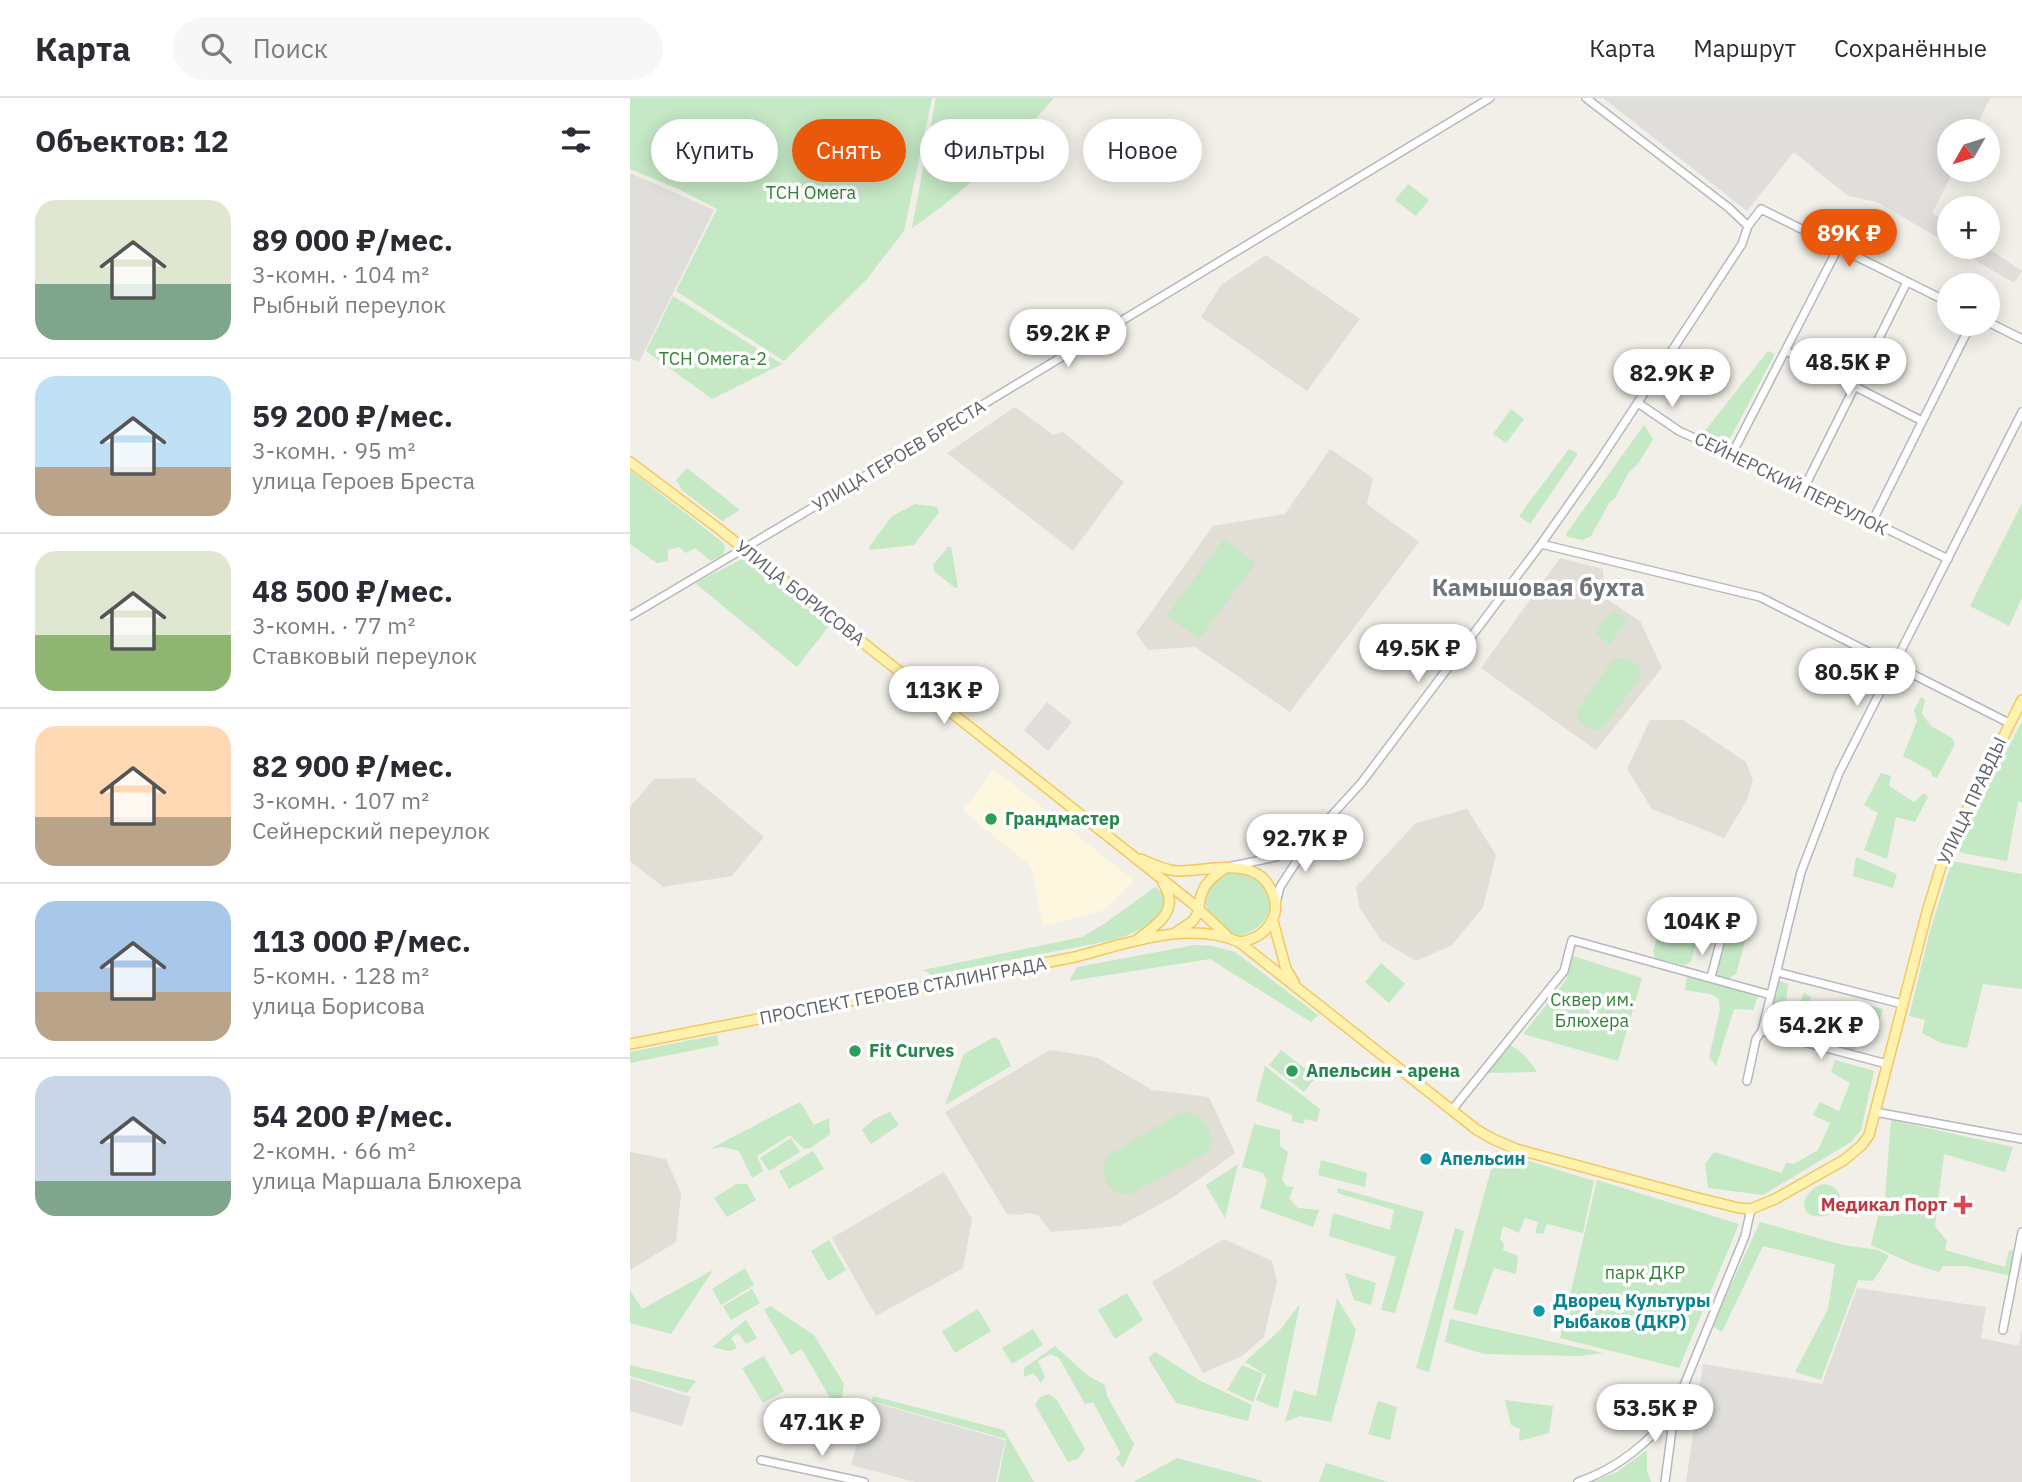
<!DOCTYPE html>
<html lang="ru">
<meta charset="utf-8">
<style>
body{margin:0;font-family:"IBM Plex Sans",sans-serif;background:#f7f7f7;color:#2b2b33;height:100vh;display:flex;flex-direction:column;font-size:26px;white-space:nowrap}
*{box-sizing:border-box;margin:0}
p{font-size:23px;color:#7c7c81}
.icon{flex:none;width:38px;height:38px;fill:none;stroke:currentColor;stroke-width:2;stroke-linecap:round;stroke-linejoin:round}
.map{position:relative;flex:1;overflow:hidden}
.drawer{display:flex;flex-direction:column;background:#fff;width:630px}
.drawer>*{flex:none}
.hud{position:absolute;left:21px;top:21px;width:665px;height:63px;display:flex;gap:14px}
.needle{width:46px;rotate:231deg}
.fabs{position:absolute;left:1307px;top:21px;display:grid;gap:14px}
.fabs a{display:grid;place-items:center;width:63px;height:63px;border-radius:50%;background:#fff;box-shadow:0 4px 18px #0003;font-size:35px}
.price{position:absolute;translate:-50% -60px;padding:0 16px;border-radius:24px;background:#fff;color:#222;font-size:23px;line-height:46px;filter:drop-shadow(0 2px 4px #0008)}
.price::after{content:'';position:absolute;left:50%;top:42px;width:21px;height:16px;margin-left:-10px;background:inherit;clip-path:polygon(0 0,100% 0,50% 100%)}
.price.active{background:#ea580c;color:#fff}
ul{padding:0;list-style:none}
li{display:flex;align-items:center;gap:21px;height:175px;padding:0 35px}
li+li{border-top:2px solid #e1e1e2}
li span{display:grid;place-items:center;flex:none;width:196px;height:140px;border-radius:21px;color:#555}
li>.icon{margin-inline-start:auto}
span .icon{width:84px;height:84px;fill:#fffc;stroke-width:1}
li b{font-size:30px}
h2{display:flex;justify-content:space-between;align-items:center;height:84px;padding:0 35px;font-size:30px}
.tag{padding:0 24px;border-radius:32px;background:#fff;box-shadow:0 4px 18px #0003;font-size:24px;line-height:63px}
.tag.active{background:#ea580c;color:#fff}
header{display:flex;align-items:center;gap:42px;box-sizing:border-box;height:98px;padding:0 35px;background:#fff;border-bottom:2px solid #e1e1e2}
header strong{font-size:33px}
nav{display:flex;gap:38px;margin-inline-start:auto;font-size:24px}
.search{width:490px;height:63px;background:#f7f7f7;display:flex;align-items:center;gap:18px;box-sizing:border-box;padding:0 24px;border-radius:38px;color:#7c7c81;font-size:26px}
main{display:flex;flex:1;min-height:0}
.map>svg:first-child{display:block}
</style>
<header>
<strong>Карта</strong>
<div class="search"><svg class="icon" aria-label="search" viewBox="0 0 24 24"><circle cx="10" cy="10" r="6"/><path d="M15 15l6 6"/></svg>Поиск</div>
<nav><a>Карта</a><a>Маршрут</a><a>Сохранённые</a></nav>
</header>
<main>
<section class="drawer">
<h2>Объектов: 12<svg class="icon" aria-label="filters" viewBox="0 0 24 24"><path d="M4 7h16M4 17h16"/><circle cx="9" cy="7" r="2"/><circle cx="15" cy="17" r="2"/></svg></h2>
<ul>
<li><span style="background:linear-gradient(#dfe7d0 60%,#7fa58c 0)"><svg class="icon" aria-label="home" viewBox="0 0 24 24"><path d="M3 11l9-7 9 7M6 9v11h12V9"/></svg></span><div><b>89 000 ₽/мес.</b><p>3-комн. · 104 m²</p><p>Рыбный переулок</p></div></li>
<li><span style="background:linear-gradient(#bfe0f5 65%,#b9a48a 0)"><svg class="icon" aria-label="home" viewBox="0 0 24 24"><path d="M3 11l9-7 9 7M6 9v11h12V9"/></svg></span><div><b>59 200 ₽/мес.</b><p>3-комн. · 95 m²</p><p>улица Героев Бреста</p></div></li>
<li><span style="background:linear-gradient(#dfe7d0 60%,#8fb573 0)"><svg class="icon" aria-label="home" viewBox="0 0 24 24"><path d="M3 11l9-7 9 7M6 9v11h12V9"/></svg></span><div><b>48 500 ₽/мес.</b><p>3-комн. · 77 m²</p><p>Ставковый переулок</p></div></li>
<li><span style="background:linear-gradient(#ffd9b3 65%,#b9a48a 0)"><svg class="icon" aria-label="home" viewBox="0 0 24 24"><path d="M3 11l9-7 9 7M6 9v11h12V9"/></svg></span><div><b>82 900 ₽/мес.</b><p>3-комн. · 107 m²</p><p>Сейнерский переулок</p></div></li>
<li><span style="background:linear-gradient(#a9c7e8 65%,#b9a48a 0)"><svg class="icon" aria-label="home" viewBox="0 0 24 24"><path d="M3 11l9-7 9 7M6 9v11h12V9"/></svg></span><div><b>113 000 ₽/мес.</b><p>5-комн. · 128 m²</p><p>улица Борисова</p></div></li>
<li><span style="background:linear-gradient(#c9d6e8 75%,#7fa58c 0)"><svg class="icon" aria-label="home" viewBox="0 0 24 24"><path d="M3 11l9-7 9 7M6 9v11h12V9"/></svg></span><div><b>54 200 ₽/мес.</b><p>2-комн. · 66 m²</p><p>улица Маршала Блюхера</p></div></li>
</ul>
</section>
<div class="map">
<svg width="1392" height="1384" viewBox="0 0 1392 1384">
<rect width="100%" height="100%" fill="#f1efe8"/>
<path fill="#fef7e0" d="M364,671L504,783L475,812L413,828L401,768L333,713Z"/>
<path fill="#e0deda" d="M973,0H1360L1344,33H1320V72H1324L1302,115L1319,126V146L1247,104L1218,98L1164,54L1117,113Z
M0,75L84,112L9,264L0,260Z
M1323,149H1356L1392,173L1384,185Z
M417,604L442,624L418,653L394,632Z
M1227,1190L1356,1209L1351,1240L1389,1248L1392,1230V1384H1056L1073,1266L1192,1286Z
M0,1280L61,1299L52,1328L0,1313Z
M242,1304L375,1342L366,1384H285L221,1367L237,1312Z"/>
<path fill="#e1ded6" d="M636,157L730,221L677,293L571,219L591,187Z
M385,309L423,337L433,334L494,384L443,453L317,355Z
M700,351L743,380L737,406L789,444L660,614L565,549L518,552L506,535L583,428L655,416Z
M930,460L973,471L974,499L1010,523L1032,570L966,652L851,570Z
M1020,622H1053L1116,664L1123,682L1117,702L1094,740L1022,711L997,671Z
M64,680L134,739L102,778L33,789L0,763V709L24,681Z
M837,711L866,757L853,809L822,847L786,863L751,842L729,809L726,789L786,725Z
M420,952L466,959L522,992L579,999L605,1055L545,1098L490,1128L421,1134L408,1117L397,1115L391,1117L377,1116L315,1014Z
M0,1054L36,1061L51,1095L46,1144L0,1172Z
M314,1074L342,1121L333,1170L246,1218L202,1140Z
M594,1141L642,1163L647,1183L634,1239L612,1258L573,1275L522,1184Z"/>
<path fill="#c5e8c5" d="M0,0H302L274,133L236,182L154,263L46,193L87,111L48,91L0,71Z
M306,0H424C382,48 335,94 282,130Z
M778,86L799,102L786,118L765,102Z
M43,198L152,266L82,301L16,253Z
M1138,253L1145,256L1097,346L1074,334Z
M881,311L894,321L876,345L863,336Z
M1014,327L1023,341L1008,366L999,374L985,400L979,405L961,438L953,442L938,439L936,436Z
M939,351L948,356L900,426L889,418Z
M57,370L110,412L92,423L53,393L46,382Z
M0,372L91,443L95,448L93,457L81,463L65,450L56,455L49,449L38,452V463L27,465L0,446Z
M1392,405V500L1379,528L1340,508Z
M285,406L307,409L309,414L284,447L240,452L239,449L262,418Z
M594,441L626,465L569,541L537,517Z
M318,449H321L328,489L325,490L304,473L303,467Z
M114,460L199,528L167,569L65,485Z
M983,512L997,523L979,546L965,536Z
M997,559L1009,569L1010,581L971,632C956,631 950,628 946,613L984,561Z
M1291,599L1295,602L1292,616L1301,628L1322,640L1325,646L1307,680L1302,678L1301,673L1273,658L1287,623L1284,612Z
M1392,623V704H1388L1377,763L1332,755L1328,752L1329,748Z
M1251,675L1261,678L1259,688L1284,704L1294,695L1298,699L1285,724L1266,719L1257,761L1234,752L1248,715L1234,707Z
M1226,759L1267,776L1263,790L1223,778Z
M1322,763L1392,776V891L1353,886L1337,950L1311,945L1292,935L1295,922L1279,918L1300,833Z
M597,775C649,773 657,829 604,839C587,830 576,817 574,797L585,781Z
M525,789L533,795C534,796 535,806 534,807C530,826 500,837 484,842L302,877L293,872L452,839L474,826Z
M1039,803L1070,811L1073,818L1061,864L1055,867L1025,860L1023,854L1036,806Z
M1102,820L1116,825L1119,830L1106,876L1098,881L1088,878L1085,871L1097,825Z
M565,847L582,848L605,854L688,917L681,924L580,861L439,883L447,869Z
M943,858L1012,880L988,963L893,936L936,882Z
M751,865L775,886L759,905L735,884Z
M1057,876L1129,895L1123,912L1104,911L1086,968L1079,959L1090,912L1089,901L1080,896L1055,892Z
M1149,883L1158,886L1156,904L1170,905L1174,894L1181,899L1173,933L1210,943L1221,903L1253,911L1246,935L1228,933L1225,953L1139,929Z
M87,937L89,947L0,965V954Z
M364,939L369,942L381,968L315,1007L334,956Z
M877,947C889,949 901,964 907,974L858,975L857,974Z
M651,952L686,979L674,994L639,967Z
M1205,962L1244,973L1231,1032L1221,1044L1133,1097L1078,1090L1075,1066L1084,1054L1152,1075L1156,1065L1164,1066L1188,1052L1200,1025L1183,1017L1190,1004L1209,1013L1220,985L1201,974Z
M635,968L690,1011L687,1024L675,1021L673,1026L662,1023V1017L626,1003Z
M170,1004L184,1027L199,1020L200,1036L181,1050L174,1051L160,1037L127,1058L133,1073L122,1080L109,1053L93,1049L80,1051Z
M260,1014L269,1027L241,1046L232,1032L244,1021Z
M558,1014C573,1017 581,1029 582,1044L576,1055L501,1096L488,1095L476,1086L473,1071L475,1063L479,1057L550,1015Z
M1261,1022L1383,1049L1375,1074L1314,1056L1305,1128L1317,1143L1315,1152L1375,1169L1379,1152L1386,1153L1381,1178L1336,1168H1313L1309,1174L1283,1166L1241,1147L1248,1118H1265L1262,1103L1255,1099Z
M624,1026L650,1032V1048L658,1054L652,1081L656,1088L664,1089L659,1100L668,1110L689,1112L683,1129L630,1110L637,1083L633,1075L612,1069Z
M161,1040L170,1054L139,1073L130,1060Z
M183,1053L194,1071L159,1091L149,1073Z
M866,1053L964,1083L953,1135L917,1126L913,1136L905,1135L908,1124L895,1120L889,1135L873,1128L870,1141L874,1146L873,1152L888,1158L886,1176L864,1170L847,1217L823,1211Z
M691,1062L737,1075L735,1089L688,1077Z
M608,1066L595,1120L576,1087Z
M967,1082L1109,1126L1049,1270L930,1240Z
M106,1086H117L126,1102L97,1119L84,1100Z
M1192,1086C1205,1087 1211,1093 1211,1106L1206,1114C1173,1130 1161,1100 1192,1086Z
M708,1090L794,1114L765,1215L751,1212L766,1159L699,1138L703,1115L760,1132L764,1112L707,1095Z
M1130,1124L1213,1147L1248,1152L1259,1158L1243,1183L1228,1182L1191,1282L1165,1274L1198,1211L1205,1166L1133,1148L1092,1234L1082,1228Z
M825,1130L834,1133L799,1274L786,1270Z
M199,1142L216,1172L198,1183L181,1153Z
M115,1170L124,1187L91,1207L82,1191Z
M83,1172L41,1236L0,1225V1192L12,1211Z
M715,1175L746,1185L741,1207L724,1202Z
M122,1191L130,1205L101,1222L93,1208Z
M497,1195L513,1222L485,1241L468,1212Z
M707,1200L726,1232L701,1324L670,1318L655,1324L664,1292L686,1298Z
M670,1206L648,1311L626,1302L636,1277L615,1264L650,1232Z
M140,1208L184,1237L214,1286L211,1306L195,1319L190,1309L201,1302L172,1251L161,1257L134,1212Z
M348,1211L361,1233L325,1255L312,1233Z
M820,1221L973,1255L949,1258L854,1256L815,1244Z
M116,1222L127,1240L116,1246L108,1235L101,1240L107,1250L100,1253L82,1249Z
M403,1231L413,1247L382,1266L372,1250Z
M425,1248L457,1277L475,1287L477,1298L504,1346L493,1370L486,1360L491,1356L463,1304L455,1306L429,1260L420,1256L408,1263L415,1279L411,1285L404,1275L394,1279V1270Z
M525,1254L569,1282L622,1307L618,1323L546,1305L518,1260Z
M134,1258L154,1293L133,1305L112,1270Z
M0,1267L66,1283L57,1295L0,1278Z
M612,1267L633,1276L623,1304L597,1292Z
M419,1296L427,1302L455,1351L448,1361L438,1364L405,1307L410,1299Z
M243,1298L374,1332L404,1384H368L376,1341L242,1303Z
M875,1302L923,1308L919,1335L889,1343L890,1331L881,1327Z
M748,1303L767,1309L760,1342L738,1336Z
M1017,1352V1372L1021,1384H963L987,1374Z
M547,1360L626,1381L634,1384H503Z
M696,1365L759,1384H689Z"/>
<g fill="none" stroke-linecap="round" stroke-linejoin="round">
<defs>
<path id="minor" d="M956,0L1099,110L1118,128
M1358,224L1392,241
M1156,253L1292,323
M1008,305L1049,333L1174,390L1318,461
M1102,356L1208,150
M1174,390L1277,184
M1242,424L1341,226
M911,446L1130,499L1379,625
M0,518L187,407L860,0
M602,768L646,759L679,741
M646,805L650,789L683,738L732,684L911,446L968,365L1112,146L1118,128L1131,111L1320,205
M1147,874L1272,906
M1081,879L1090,845
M1132,933L1257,966
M1117,983L1126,941L1132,933L1171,774L1209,675L1392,314
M822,1012L934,873L942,842L1141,897
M1245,1014L1392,1041
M1373,1232L1392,1134
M131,1362L234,1384
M948,1384C987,1371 1020,1344 1044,1312L1115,1138L1121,1111
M1035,1384L1044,1316"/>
<path id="major" d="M0,364L89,431L503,758L562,805L596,837
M511,761C522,766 534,772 547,773C579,774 628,755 643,796C647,806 646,817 640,826C632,838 622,842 609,844
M569,813C569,792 577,782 594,771
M643,823L656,871L664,884
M545,835L563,823L569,813
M507,842C527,826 551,813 533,785
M0,946L445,859C495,846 557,822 609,844L847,1032L863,1041L886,1051L1068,1100L1109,1110L1121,1111L1145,1101L1214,1062L1232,1047L1239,1037L1297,814L1315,755L1392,602"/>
</defs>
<use href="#minor" stroke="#b5b8bc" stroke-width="10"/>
<use href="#major" stroke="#f2c960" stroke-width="12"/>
<use href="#minor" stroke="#fff" stroke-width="7"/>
<use href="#major" stroke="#fff2af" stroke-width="9"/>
</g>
<g fill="#2e9e5b" stroke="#fff" stroke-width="2.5">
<circle cx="361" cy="721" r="7"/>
<circle cx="225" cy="953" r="7"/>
<circle cx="662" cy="973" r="7"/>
</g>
<g fill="#0f9aa8" stroke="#fff" stroke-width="2.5">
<circle cx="796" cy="1061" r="7"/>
<circle cx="909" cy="1213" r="7"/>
</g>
<path fill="#e0444e" stroke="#fff" stroke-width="2.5" d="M1329.5 1096.5h7v7h7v7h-7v7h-7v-7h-7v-7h7z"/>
<g text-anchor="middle" stroke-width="7" stroke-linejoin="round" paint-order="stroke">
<g font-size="18" fill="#348238" stroke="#fff">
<text x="181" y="101">ТСН Омега</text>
<text x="83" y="267">ТСН Омега-2</text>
<text x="962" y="908">Сквер им.<tspan x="962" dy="21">Блюхера</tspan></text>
<text x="1015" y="1181">парк ДКР</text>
</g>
<g font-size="18" fill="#5f6368" stroke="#fff">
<text transform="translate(269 358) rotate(-31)" y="6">УЛИЦА ГЕРОЕВ БРЕСТА</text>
<text transform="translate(1161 386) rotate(26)" y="6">СЕЙНЕРСКИЙ ПЕРЕУЛОК</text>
<text transform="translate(170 495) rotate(38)" y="6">УЛИЦА БОРИСОВА</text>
<text transform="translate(1342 703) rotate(-65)" y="6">УЛИЦА ПРАВДЫ</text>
<text transform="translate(273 893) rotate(-11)" y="6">ПРОСПЕКТ ГЕРОЕВ СТАЛИНГРАДА</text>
</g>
<g font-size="18" font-weight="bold" fill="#27864d" stroke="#fff" text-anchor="start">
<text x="375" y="727">Грандмастер</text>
<text x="239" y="959">Fit Curves</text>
<text x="676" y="979">Апельсин - арена</text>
</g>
<g font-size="18" font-weight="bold" fill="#0d838f" stroke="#fff" text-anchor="start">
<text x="810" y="1067">Апельсин</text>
<text x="923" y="1209">Дворец Культуры<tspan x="923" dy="21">Рыбаков (ДКР)</tspan></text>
</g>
<g font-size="18" font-weight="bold" fill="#be3a42" stroke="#fff" text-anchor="end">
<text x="1317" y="1113">Медикал Порт</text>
</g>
<g font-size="24" font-weight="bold" fill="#70757a" stroke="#fff">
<text x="908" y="498">Камышовая бухта</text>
</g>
</g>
</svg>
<div class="fabs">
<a><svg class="needle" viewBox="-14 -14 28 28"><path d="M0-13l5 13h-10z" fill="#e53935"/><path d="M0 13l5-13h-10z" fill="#7c7c81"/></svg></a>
<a>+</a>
<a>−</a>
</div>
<b class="price active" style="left:1219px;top:171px">89K ₽</b>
<b class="price" style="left:438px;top:271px">59.2K ₽</b>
<b class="price" style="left:1218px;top:300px">48.5K ₽</b>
<b class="price" style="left:1042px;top:311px">82.9K ₽</b>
<b class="price" style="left:788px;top:586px">49.5K ₽</b>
<b class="price" style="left:1227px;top:610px">80.5K ₽</b>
<b class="price" style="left:314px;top:628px">113K ₽</b>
<b class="price" style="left:675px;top:776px">92.7K ₽</b>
<b class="price" style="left:1072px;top:859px">104K ₽</b>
<b class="price" style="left:1191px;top:963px">54.2K ₽</b>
<b class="price" style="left:1025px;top:1346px">53.5K ₽</b>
<b class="price" style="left:192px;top:1360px">47.1K ₽</b>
<div class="hud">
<a class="tag">Купить</a>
<a class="tag active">Снять</a>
<a class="tag">Фильтры</a>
<a class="tag">Новое</a>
</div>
</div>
</main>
